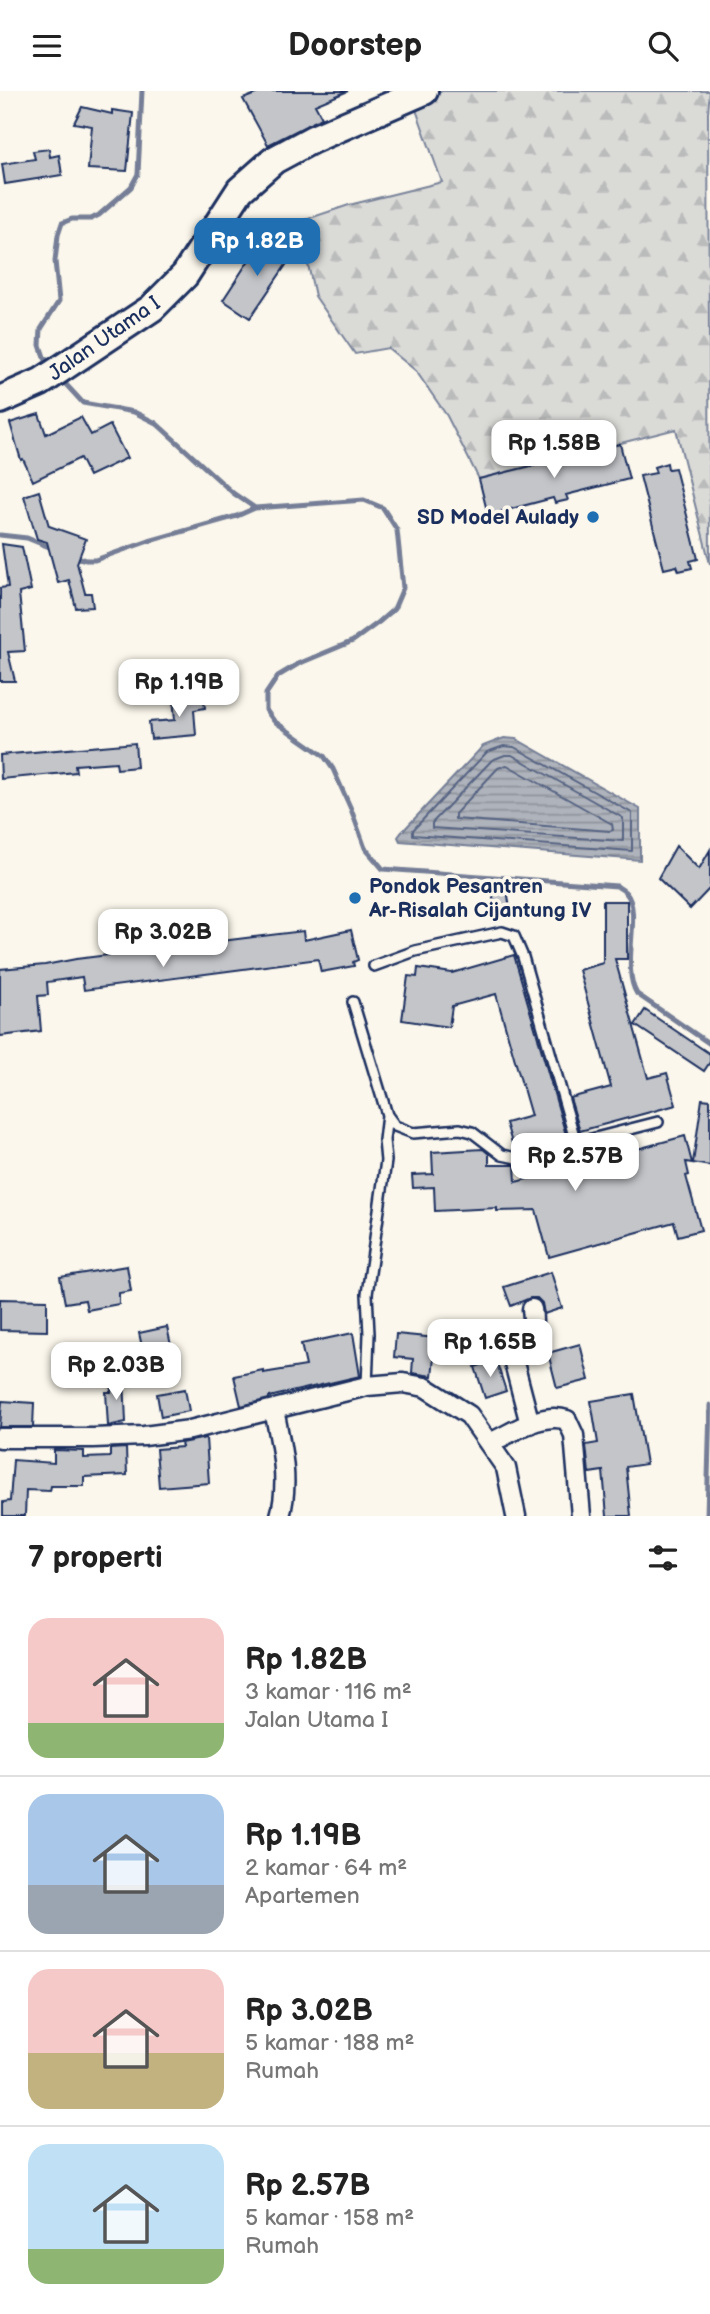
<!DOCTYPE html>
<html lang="id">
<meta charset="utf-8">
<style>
body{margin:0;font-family:"Balsamiq Sans",sans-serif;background:#f6f6f6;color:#222;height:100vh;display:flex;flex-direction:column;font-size:26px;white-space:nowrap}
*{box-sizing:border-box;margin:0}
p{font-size:23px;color:#767676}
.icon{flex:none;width:38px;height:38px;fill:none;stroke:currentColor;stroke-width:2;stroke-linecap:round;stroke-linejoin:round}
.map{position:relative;height:1425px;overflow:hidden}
.side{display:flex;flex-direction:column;background:#fff;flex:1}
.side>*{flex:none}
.price{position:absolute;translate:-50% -60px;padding:0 16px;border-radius:14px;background:#fff;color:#222;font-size:23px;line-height:46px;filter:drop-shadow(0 2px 4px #0008)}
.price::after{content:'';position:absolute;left:50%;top:42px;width:21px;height:16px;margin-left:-10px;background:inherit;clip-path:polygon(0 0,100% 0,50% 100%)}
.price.current{background:#1f6fb2;color:#fff}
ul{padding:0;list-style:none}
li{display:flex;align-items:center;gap:21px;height:175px;padding:0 28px}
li+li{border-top:2px solid #e0e0e0}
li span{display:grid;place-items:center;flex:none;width:196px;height:140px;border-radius:21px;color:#555}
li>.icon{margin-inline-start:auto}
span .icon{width:84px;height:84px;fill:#fffc;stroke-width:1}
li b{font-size:30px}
h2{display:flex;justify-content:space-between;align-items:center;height:84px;padding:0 28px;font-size:30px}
header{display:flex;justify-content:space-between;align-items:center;height:91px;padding:0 28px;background:#fff;font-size:32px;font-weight:600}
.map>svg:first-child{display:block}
</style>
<header><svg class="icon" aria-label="menu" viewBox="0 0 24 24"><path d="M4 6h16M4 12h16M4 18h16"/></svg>Doorstep<svg class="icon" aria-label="search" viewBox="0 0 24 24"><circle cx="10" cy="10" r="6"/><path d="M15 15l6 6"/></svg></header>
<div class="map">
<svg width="710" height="1425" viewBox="0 0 710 1425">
<defs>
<pattern id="forest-firs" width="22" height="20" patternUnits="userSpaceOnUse" patternTransform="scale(1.75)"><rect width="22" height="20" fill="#dadad7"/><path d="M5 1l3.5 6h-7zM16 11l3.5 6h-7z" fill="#babbbb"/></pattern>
<pattern id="water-rules" width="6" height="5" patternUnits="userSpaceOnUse" patternTransform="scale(1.75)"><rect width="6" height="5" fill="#afb3bb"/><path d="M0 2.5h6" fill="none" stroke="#8e929b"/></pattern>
</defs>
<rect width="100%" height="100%" fill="#fbf7ec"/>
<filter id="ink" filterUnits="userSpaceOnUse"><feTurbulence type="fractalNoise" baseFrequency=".0143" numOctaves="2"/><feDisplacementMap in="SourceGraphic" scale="14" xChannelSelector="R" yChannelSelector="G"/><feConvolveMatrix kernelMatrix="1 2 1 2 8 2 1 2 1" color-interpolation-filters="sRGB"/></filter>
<g filter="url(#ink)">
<path fill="url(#forest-firs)" stroke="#7a849a" stroke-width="2" d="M442,0H710L708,22L710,473L676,338L479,388L447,325L416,280L388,257L355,263L315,205L307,169L292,133L349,114L442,91L414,13Z"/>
<path fill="url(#water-rules)" stroke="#747e96" stroke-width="2" d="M504,647L516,648L640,718V769L400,750L398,746L401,742L483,655Z"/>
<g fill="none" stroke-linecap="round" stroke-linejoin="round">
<path stroke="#566483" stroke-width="2" d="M504,655L514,656L632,722V760L413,744V739L487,661Z
M505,664H512L623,727V750L432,737V732L492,669Z
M507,674L612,733L613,739L610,740L455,728V723L498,677Z"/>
<path stroke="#747e96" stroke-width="5" d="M52,276L44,266L40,254L41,238L59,210L55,170L58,144L62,132L72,128H91L99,124L131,96L138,83L142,0
M60,287L83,312L134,321L156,332L233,402L255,417L364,409L383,417L397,439L403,497L394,518L379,531L353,550L298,573L278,585L266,603V619L274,630L324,665L333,678L351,718L365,757L383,778L617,795C620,798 624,799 626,802C643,821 620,876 637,903L710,953
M0,444L27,447L54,458
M73,465L86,469H95L149,450L237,425L255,417
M707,1425L710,1314"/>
</g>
<path fill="#c3c5c9" stroke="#1b2f5e" stroke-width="2" d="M263,0H348L315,14L322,27L268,54L243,8Z
M82,16L112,23V19L133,22L127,80L88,78L92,35L74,32Z
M49,58L50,66L59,64L62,84L5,93L2,73L35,68L33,60Z
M264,146L292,165L250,227L223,209Z
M39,323L46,343L81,326L91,344L110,334L127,367L89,385L80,367L33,390L23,368L21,369L10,332Z
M620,353L629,388L566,404L568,409L555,412L553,407L488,424L479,388Z
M667,372L668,378L675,377L698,468L690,470L692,477L679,480L677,475L664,478L640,385L656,382L654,376Z
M39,400L49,435L86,448L77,472L85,502H91L93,516L76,517L69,489L58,492L47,451L37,448L24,405Z
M2,453L22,456L31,499L19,502L25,560L8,561L15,590H0V497L8,496Z
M203,604L205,617L194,619L196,644L151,648L149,631L175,629L173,607Z
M135,652L137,676L117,678L116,671L75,674L76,681L1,688L0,664Z
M676,755L699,778L710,759V797L690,818L658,787Z
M507,797L511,826L496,828L492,799Z
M603,810H627V868H615L648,987L667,982L676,1014L580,1040L570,1007L611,996L579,879L603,872Z
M351,839L358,869L353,871L354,875L321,881L318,868L84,899L82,886L47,891L48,904L38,905L41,940L0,945V878L45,874L76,868L303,840L304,849Z
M514,864L566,1044V1047L517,1060L514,1059L506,1032L531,1025L496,903L452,915L449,936L402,929L408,885L417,886L418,877L452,882Z
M645,919L710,963V971L704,980L635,934Z
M702,1008L710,1009V1075L693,1072Z
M685,1045L692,1072L686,1071L689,1084L686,1085L701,1139L678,1145L674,1131L549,1166L536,1119L497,1120V1117L435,1120L434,1096L413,1097L412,1084L433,1083L432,1061L483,1058L489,1063V1074H515L516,1091Z
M127,1175L131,1200L119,1202V1213L87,1219L85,1209L65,1212L60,1186Z
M551,1181L562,1217L544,1223L542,1212L537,1207H530L511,1215L504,1196Z
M0,1208L47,1209V1240L0,1239Z
M167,1236L174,1268L146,1274L139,1242Z
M353,1242L360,1285L269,1306V1308L241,1315L234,1285L263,1279V1282L306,1275L301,1253Z
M396,1243L436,1247L432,1285L412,1282L413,1268L394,1266Z
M580,1253L589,1289L557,1297L548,1262Z
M496,1269L506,1300L485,1307L475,1276Z
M124,1287L126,1331L108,1335L106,1301H111L110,1288Z
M185,1298L189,1320L161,1326L157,1303Z
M634,1303L646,1373L626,1376L631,1425H607L603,1380L589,1382L586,1354L598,1352L591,1310Z
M2,1310L34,1312L33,1336H0Z
M206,1347L209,1392L159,1396L156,1358L182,1356L181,1352Z
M126,1357L127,1384L84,1386V1395H51L50,1400L26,1399L25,1425H3V1411L10,1410L13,1369L54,1372V1359L84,1360V1367L110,1366V1358Z"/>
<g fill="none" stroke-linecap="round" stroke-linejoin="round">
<defs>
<path id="lane" d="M374,875L415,860L502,841L514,845L523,866L576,1052
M353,911L382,1007L387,1024L395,1035L413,1042L460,1038L472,1041L502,1064L517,1067L658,1031
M367,1295L369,1243L367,1203L386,1070L384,1049L387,1024"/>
<path id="street" d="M274,1319C281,1354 290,1390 280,1425
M530,1333L509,1253L510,1249C532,1243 535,1241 532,1218
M0,1347H93L144,1345L190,1339L367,1295L403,1292L425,1296L469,1324L506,1377L516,1425
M490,1352C512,1342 542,1320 567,1329L574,1344L581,1425"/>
<path id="secondary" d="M0,309L41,291L152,217L185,184L240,99L274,69L313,48L424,0"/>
</defs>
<use href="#lane" stroke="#1b2f5e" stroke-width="14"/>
<use href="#street" stroke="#1b2f5e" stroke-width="23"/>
<use href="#secondary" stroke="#1b2f5e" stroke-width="32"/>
<use href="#lane" stroke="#fbf7ec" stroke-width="9"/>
<use href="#street" stroke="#fbf7ec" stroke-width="18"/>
<use href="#secondary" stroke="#fbf7ec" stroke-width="26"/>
</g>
</g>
<g fill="#1f6fb2" stroke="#fbf7ec" stroke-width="2.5">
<circle cx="593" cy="426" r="7"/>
<circle cx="355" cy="807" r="7"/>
</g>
<g text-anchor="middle" stroke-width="7" stroke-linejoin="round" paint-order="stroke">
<g font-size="21" fill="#1b2f5e" stroke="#fbf7ec">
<text transform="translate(104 247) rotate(-35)" y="7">Jalan Utama I</text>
</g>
<g font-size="21" font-weight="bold" fill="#1b2f5e" stroke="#fbf7ec" text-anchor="end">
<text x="579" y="433">SD Model Aulady</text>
<text x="369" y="802" text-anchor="start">Pondok Pesantren<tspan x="369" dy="24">Ar-Risalah Cijantung IV</tspan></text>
</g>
</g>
</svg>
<b class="price current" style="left:257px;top:187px">Rp 1.82B</b>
<b class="price" style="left:554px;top:389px">Rp 1.58B</b>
<b class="price" style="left:179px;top:628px">Rp 1.19B</b>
<b class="price" style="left:163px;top:878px">Rp 3.02B</b>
<b class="price" style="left:575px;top:1102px">Rp 2.57B</b>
<b class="price" style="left:490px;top:1288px">Rp 1.65B</b>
<b class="price" style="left:116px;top:1311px">Rp 2.03B</b>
</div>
<section class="side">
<h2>7 properti<svg class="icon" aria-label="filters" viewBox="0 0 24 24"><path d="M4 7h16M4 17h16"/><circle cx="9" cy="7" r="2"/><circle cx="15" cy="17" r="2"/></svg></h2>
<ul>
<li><span style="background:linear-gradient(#f6c9c9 75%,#8fb573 0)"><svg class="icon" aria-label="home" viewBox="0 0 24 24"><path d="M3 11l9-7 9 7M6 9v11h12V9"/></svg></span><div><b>Rp 1.82B</b><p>3 kamar · 116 m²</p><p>Jalan Utama I</p></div></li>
<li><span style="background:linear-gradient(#a9c7e8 65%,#9aa5b1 0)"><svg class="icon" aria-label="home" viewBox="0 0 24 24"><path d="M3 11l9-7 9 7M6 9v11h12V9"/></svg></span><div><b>Rp 1.19B</b><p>2 kamar · 64 m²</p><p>Apartemen</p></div></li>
<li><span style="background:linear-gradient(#f6c9c9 60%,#c2b280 0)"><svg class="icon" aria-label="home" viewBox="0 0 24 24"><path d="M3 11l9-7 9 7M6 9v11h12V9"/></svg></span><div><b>Rp 3.02B</b><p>5 kamar · 188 m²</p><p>Rumah</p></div></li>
<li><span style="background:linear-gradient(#bfe0f5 75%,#8fb573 0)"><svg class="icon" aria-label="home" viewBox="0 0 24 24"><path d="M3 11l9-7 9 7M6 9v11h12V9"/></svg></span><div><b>Rp 2.57B</b><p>5 kamar · 158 m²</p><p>Rumah</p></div></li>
</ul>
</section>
